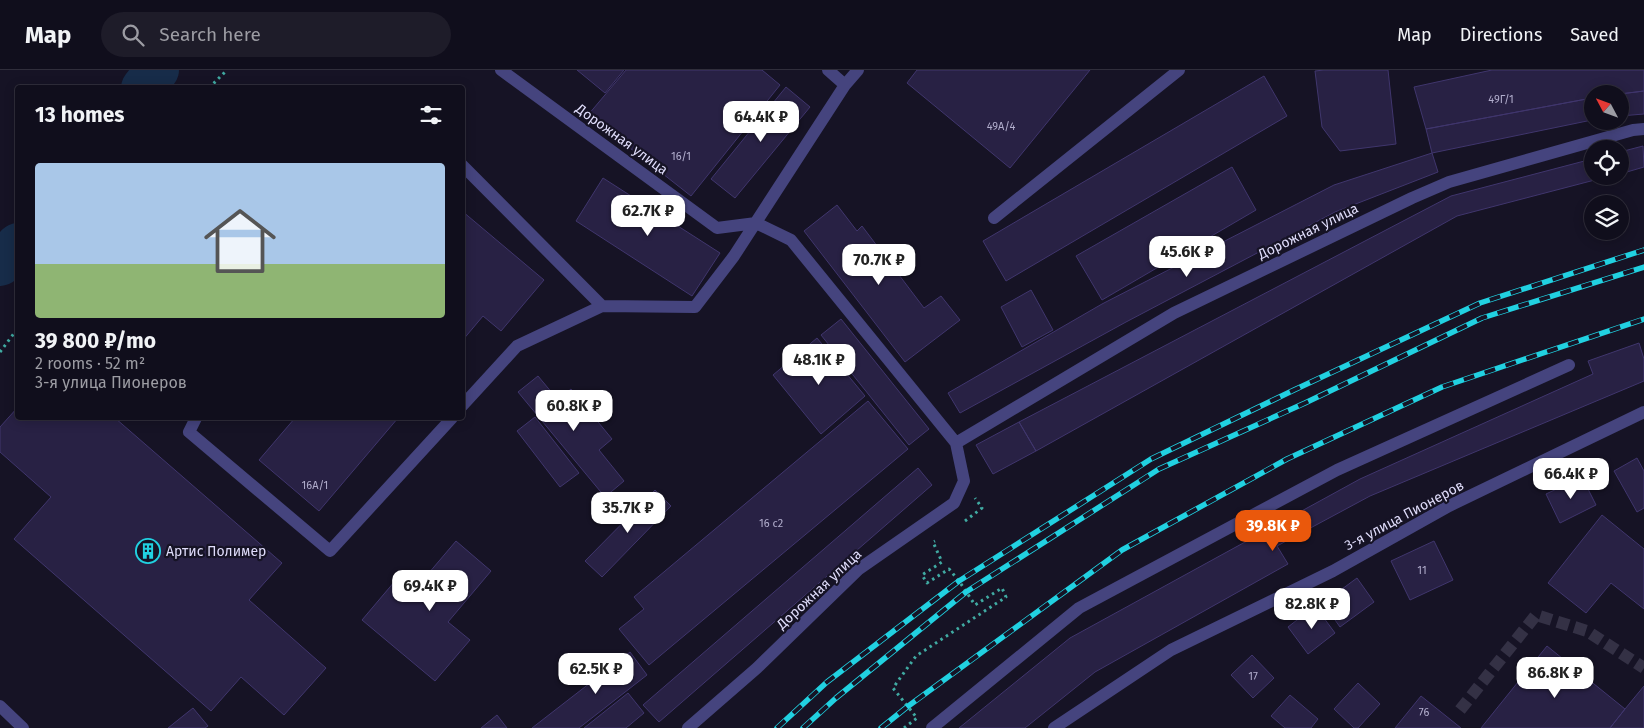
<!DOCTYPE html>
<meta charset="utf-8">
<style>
body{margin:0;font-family:"Fira Sans",sans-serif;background:#1e1c29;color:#f1f3f6;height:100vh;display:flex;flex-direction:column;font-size:19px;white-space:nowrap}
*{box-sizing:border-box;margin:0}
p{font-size:16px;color:#9c9ca3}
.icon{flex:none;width:28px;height:28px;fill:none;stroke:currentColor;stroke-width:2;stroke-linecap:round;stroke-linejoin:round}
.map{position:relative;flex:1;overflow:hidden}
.details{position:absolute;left:15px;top:15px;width:450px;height:335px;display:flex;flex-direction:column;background:#100e1c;border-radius:5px;box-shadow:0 2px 12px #0003,0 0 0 1px #302e3b}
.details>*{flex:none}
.needle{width:32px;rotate:311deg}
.buttons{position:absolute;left:1584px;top:15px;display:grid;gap:10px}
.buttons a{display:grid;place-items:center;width:45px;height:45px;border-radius:50%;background:#100e1c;box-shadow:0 2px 12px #0003,0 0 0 1px #302e3b;font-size:25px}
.price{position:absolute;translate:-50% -42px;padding:0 11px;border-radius:10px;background:#fff;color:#222;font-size:16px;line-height:32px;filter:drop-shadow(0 1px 2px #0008)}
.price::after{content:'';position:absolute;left:50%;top:30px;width:15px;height:11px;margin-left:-8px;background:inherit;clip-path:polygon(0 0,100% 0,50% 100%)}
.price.on{background:#ea580c;color:#fff}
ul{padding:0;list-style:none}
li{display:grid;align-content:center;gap:10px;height:265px;padding:0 20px}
li span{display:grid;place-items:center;height:155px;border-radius:5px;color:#555}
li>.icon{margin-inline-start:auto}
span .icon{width:90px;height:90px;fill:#fffc;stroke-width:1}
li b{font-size:21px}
h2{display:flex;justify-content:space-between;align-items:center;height:60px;padding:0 20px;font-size:21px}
header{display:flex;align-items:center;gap:30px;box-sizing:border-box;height:70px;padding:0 25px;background:#100e1c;border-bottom:1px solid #302e3b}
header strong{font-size:24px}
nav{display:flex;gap:28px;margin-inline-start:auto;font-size:18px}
.search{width:350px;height:45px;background:#1e1c29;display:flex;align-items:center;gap:12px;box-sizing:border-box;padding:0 18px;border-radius:28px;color:#9c9ca3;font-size:19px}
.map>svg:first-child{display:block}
</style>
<header>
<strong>Map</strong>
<div class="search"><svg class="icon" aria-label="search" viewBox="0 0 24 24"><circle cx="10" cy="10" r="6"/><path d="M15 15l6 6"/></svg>Search here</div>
<nav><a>Map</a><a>Directions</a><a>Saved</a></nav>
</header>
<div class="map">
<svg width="1644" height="658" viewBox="0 0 1644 658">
<rect width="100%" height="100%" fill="#161325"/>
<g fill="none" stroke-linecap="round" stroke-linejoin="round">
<path stroke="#172c49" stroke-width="44" d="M143,18L157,0
M0,194L18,175"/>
</g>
<path fill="#282144" stroke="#40366d" d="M577,0H624L605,23Z
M626,0H762L780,15L691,126L588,45Z
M917,0H1090L1010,98L907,13Z
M1324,0H1388L1396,74L1340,81L1322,57L1315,1Z
M1492,0H1644V21L1620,24H1592V28L1426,59L1414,17Z
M1264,6L1287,46L1006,211L983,171Z
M786,17L810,37L735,128L711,109Z
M1644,21V44L1620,46V24Z
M1592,28V50L1432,83L1426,59Z
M1643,76L1644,97L1620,104V82Z
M1432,83L1438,102L1335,142L1126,252L960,343L948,323L1102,234L1334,115Z
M1592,89V106H1610L1457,146L1036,381L1019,352L1451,126Z
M1232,97L1256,140L1102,230L1076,186Z
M603,108L720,183L692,226L576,151Z
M837,135L857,161L862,156L924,238L941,226L960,250L905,292L804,161Z
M462,141L544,210L501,261L483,246L462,271Z
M1031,220L1053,260L1022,277L1001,237Z
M841,249L929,359L909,375L821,265Z
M817,268L865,326L821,364L773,305Z
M1639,273L1644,289V311L1370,426L1277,476L1288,494L1095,602L1025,658H959L1070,568L1360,409L1593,304L1588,291Z
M538,306L558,330L571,319L612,369L599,380L624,411L605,427L518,322Z
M868,331L908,379L649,595L619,559L644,539L634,527Z
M18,337V348H115L282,493L249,530L326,598L284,645L241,607L211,641L14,469L51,427L0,382V357Z
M535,347L579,403L560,417L517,361Z
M295,348H398L319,441L259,390Z
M1019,352L1036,381L993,404L976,375Z
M1637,388L1644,401V438L1637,442L1614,401Z
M918,398L932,415L659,652L643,635Z
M1582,407L1596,435L1560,453L1546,424Z
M655,420L671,436L602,507L585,491Z
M1602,445L1644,479V539L1611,513L1586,543L1548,513Z
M456,471L491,501L448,552L470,570L435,611L362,550L395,511L411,524Z
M1434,471L1453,510L1410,530L1391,491Z
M1357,508L1374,532L1340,557L1323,533Z
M1315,536L1335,563L1308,584L1288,557Z
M1547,576L1625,639L1610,658H1481Z
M630,582L647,605L579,658H532Z
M1252,585L1274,608L1253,628L1231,605Z
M1358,613L1380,634L1358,658H1354L1334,639Z
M1644,616V658H1610L1625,639Z
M628,623L644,643L626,658H584Z
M1290,625L1318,649L1311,658H1285L1271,646Z
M1421,626L1461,658H1395Z
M193,638L208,656L205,658H168Z
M497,645L507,658H481Z"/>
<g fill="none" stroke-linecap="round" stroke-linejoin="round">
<path stroke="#343145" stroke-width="12" stroke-dasharray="12 6" stroke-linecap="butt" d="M1460,640L1536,545L1587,561L1644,598"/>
<path stroke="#40aaa2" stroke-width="3" stroke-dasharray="2.5 4" stroke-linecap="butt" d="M209,18L227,0
M0,282L18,258
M965,451L982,438L975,428
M904,658L917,648L893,618L916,586L1006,527L1002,518L975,535L959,511L949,499L927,513L922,505L942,492L933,472L935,471"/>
<path stroke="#45447e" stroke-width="12" d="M501,0L717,158L756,153L791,170L956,373L964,411L954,433L859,499L757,598L688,658
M828,0L845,15
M462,95L602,236
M994,148L1179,0
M462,336L517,276L602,236L695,237L734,186L845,15L858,0
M196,348L189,362L330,481L452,348
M956,373L1174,243L1412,128L1449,112L1633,60L1644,59
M0,636L23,658
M932,658L1079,538L1337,400L1569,295
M1054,658L1171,580L1333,501L1449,436L1644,342"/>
<defs>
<path id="rail" d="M777,658L827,612L959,511L1151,389L1294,320L1480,233L1644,180
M803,658L836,628L966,522L1159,399L1305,333L1482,248L1644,197
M881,658L907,637L1122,480L1287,389L1442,317L1644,249"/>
</defs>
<use href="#rail" stroke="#21d1e1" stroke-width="5.5"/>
<use href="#rail" stroke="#161325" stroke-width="4" stroke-dasharray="11" stroke-linecap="butt"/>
</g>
<defs>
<symbol id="building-ring" viewBox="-11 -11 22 22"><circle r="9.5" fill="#161325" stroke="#21d1e1" stroke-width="1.5"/><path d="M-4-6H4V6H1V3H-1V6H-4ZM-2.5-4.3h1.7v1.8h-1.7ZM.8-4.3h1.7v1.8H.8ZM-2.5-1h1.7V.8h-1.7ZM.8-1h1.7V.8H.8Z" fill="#21d1e1"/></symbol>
</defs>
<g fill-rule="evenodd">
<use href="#building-ring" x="134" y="467" width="28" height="28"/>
</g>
<g text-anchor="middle" stroke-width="4.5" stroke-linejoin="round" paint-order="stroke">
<g font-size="11" fill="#b1adcc">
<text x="1501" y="33">49Г/1</text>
<text x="1001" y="60">49А/4</text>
<text x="681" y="90">16/1</text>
<text x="315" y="419">16А/1</text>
<text x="771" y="457">16 с2</text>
<text x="1422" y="504">11</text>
<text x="1253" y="610">17</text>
<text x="1424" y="646">76</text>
</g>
<g font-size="14" fill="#dfdcfa" stroke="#161325">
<text transform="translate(622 69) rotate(36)" y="5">Дорожная улица</text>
<text transform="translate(1308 161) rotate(-26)" y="5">Дорожная улица</text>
<text transform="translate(1404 445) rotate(-28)" y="5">3-я улица Пионеров</text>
<text transform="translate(819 519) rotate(-43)" y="5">Дорожная улица</text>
</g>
<g font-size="14" fill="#dfdcfa" stroke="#161325" text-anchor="start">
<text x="166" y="486">Артис Полимер</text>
</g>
</g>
</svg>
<div class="buttons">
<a><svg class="needle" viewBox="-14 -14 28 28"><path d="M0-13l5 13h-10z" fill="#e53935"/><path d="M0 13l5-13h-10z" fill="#9c9ca3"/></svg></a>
<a><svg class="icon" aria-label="locate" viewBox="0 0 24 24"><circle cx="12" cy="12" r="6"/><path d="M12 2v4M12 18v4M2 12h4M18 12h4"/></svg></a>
<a><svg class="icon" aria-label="layers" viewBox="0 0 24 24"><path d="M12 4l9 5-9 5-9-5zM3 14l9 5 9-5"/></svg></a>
</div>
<b class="price" style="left:761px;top:73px">64.4K ₽</b>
<b class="price" style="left:648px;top:167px">62.7K ₽</b>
<b class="price" style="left:1187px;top:208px">45.6K ₽</b>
<b class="price" style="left:879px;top:216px">70.7K ₽</b>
<b class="price" style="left:819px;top:316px">48.1K ₽</b>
<b class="price" style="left:574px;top:362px">60.8K ₽</b>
<b class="price" style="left:1571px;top:430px">66.4K ₽</b>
<b class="price" style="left:628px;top:464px">35.7K ₽</b>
<b class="price on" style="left:1273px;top:482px">39.8K ₽</b>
<b class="price" style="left:430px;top:542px">69.4K ₽</b>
<b class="price" style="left:1312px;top:560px">82.8K ₽</b>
<b class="price" style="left:596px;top:625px">62.5K ₽</b>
<b class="price" style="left:1555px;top:629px">86.8K ₽</b>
<section class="details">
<h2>13 homes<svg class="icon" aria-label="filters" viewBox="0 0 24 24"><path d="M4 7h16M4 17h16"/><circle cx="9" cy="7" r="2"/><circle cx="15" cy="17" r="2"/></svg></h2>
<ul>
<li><span style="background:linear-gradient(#a9c7e8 65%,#8fb573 0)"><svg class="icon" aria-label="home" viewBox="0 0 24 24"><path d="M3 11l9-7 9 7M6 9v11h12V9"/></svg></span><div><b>39 800 ₽/mo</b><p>2 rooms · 52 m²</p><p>3-я улица Пионеров</p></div></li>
</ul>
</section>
</div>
